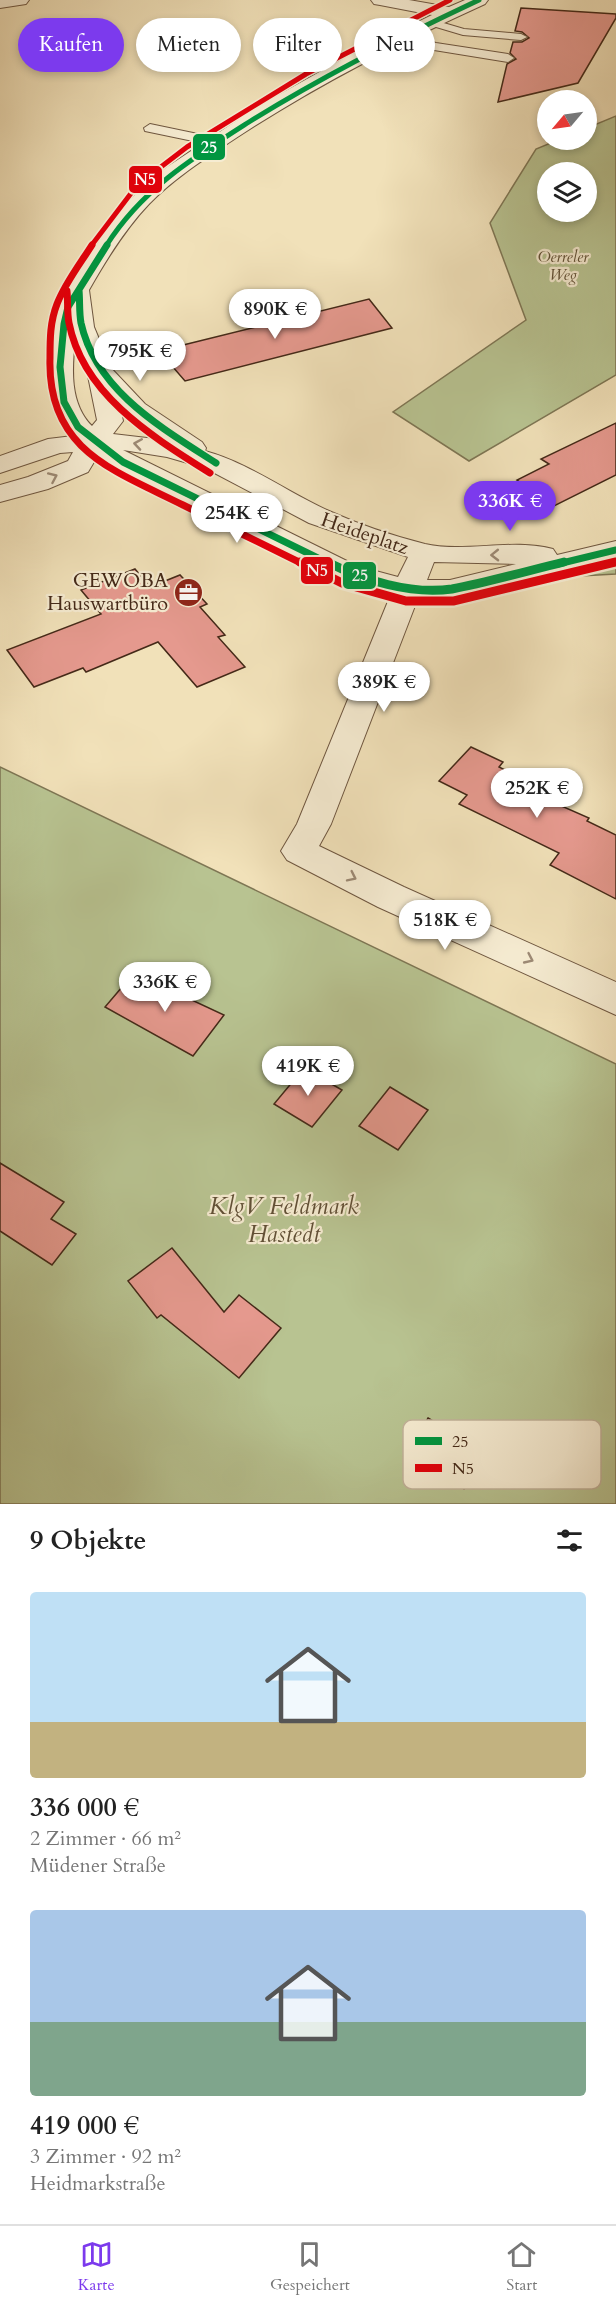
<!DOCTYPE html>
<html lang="de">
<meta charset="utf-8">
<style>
body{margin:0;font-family:Cardo,serif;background:#f2f2f2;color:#222;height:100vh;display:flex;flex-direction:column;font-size:22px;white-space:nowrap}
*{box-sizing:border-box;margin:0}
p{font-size:20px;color:#767676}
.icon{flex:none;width:33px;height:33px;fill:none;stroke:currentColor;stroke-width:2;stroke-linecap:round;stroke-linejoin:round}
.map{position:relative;height:1504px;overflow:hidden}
.drawer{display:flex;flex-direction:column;background:#fff;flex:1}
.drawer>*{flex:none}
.hud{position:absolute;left:18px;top:18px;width:580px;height:54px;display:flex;gap:12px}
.needle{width:39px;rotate:241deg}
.tools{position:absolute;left:537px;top:90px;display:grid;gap:12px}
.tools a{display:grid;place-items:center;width:60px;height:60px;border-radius:50%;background:#fff;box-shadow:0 3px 9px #0003;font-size:30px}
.price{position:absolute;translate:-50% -51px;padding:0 14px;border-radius:21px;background:#fff;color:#222;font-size:20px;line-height:39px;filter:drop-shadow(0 2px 3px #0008)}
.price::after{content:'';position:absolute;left:50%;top:36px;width:18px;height:14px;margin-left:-9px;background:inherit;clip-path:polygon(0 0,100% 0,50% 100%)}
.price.current{background:#7c3aed;color:#fff}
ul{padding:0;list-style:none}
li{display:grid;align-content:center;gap:12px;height:318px;padding:0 30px}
li span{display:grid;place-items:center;height:186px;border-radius:6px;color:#555}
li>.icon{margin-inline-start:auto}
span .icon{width:108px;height:108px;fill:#fffc;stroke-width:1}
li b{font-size:26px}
h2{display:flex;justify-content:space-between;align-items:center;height:72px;padding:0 30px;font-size:26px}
.pill{padding:0 21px;border-radius:27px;background:#fff;box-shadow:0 3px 9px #0003;font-size:21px;line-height:54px}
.pill.current{background:#7c3aed;color:#fff}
.dock{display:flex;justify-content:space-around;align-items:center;height:84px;border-top:2px solid #e0e0e0;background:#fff;font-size:16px;color:#767676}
.dock a{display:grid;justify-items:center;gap:3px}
.dock .current{color:#7c3aed}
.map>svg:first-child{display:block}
</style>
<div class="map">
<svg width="616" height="1504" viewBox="0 0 616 1504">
<rect width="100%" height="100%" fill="#f1e1b9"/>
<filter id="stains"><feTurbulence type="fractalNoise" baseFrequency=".00333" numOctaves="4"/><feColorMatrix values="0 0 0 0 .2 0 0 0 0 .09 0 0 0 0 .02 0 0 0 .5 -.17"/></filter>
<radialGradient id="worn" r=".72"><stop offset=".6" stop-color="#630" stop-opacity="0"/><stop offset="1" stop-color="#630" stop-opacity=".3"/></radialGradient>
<path fill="#b8c391" stroke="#7e7654" stroke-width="1.5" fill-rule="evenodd" d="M616,116V375L469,461L393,412L526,320L490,223L536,149L558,140H586L587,128ZM548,172H586V212H548Z
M616,565V574L580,576L568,579L564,572Z
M0,767L616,1064V1504H0Z"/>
<path fill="#e5998e" stroke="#442918" stroke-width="1.5" d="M521,8L616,14V18L578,83L498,102L507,64L516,59L510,53L513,42H522L529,38L522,32L515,31Z
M369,299L392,328L185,381L159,351Z
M616,423V475L554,506L517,480L549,464L541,459Z
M135,569L150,587L180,575L207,604L200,607L225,635L218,637L245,667L197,687L158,642L86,672L83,668L34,687L7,650L101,614L81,590Z
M471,747L503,762L499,767L547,791L541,797L589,818L587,821L616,835V899L550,865L559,853L459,804L467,795L439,781Z
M134,973L224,1015L193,1056L105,1007Z
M304,1068L342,1090L312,1127L274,1104Z
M390,1087L428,1110L398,1150L359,1126Z
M0,1163L64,1202L51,1219L76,1234L52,1265L0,1231Z
M172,1248L224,1312L239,1295L281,1328L239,1378L161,1315L157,1318L128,1281Z
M428,1418L483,1452L464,1489L408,1454Z"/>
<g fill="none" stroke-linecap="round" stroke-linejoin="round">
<defs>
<path id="lane" d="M430,19L464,29L521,34L527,37L521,40L463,35L426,24V20Z
M401,33L436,43L508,54L514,58L508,62L434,50L397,38L395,36Z
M150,124L217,138L223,142L217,146L145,131L144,128Z"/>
<path id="street" d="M0,0H29L26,4L0,8Z
M371,0H409L449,7L465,0H488L485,4C399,43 315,86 236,138C206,158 174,178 149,204C125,229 106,260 89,290L94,327L111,368L145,404L202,442L206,448L205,451C249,463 287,492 329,511C358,524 393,536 425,544C466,553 512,538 553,549L557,555L616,541V559L450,598H418L331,824L319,846L404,887L616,982V1015L378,907L287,860L281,851L297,824L391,594L337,578L113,468L97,457L88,472L48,489L0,502V485L28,477L68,461L73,452L60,453L0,473V456L48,439L73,436L57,415L48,386L53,317L70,283L120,211L144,185L167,167L257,107L348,56L432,15L380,5L374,4ZM75,339L87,371L97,420L92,426C69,403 72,368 75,339ZM120,407L164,440L113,434L123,421ZM123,450L167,457L205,468L309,523L408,557L398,577L357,566ZM434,562L516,564L450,580H427Z"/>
</defs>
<use href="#lane" stroke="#6f5740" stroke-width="2"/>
<use href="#street" stroke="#6f5740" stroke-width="2"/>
<use href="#lane" fill="#f6ecd2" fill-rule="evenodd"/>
<use href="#street" fill="#f6ecd2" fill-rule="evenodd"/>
<defs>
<path id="bus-1-far2" d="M106,246C142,189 194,157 249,122C323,76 400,37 479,0"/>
<path id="bus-1-far1" d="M107,245L68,307L64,324L60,367L64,402L78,427L123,462L330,564
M79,290C80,301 79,312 81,323C96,391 162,428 216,463
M558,564L616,550"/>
<path id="bus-1" d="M327,562C363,580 411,595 452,589C489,582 527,571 564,562"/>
<path id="bus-2-far2" d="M91,246L132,192L153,173L187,147L306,74L450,0"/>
<path id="bus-2-far1" d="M92,245C80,264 65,283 57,304C50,322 50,339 50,358C47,450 113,470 183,505C223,525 263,544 303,564
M67,291C68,302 67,313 69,323C83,395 153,437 210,473
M609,564L616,562"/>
<path id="bus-2" d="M300,562L342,583L406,601H453L615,562"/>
</defs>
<use href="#bus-1-far2" stroke="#f6ecd2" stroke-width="8"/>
<use href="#bus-1-far1" stroke="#f6ecd2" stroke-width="10"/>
<use href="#bus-1" stroke="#f6ecd2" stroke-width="14"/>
<use href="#bus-2-far2" stroke="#f6ecd2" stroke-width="8"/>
<use href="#bus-2-far1" stroke="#f6ecd2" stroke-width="10"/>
<use href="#bus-2" stroke="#f6ecd2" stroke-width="14"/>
<use href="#bus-1-far2" stroke="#009640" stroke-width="5"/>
<use href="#bus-1-far1" stroke="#009640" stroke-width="7"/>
<use href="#bus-1" stroke="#009640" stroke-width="9"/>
<use href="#bus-2-far2" stroke="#e3000b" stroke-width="5"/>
<use href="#bus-2-far1" stroke="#e3000b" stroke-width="7"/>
<use href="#bus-2" stroke="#e3000b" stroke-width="9"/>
</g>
<defs><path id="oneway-chevron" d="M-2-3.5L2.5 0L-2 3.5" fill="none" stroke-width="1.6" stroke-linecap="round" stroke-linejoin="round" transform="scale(1.5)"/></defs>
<g stroke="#9d8a75">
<use href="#oneway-chevron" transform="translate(138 444) rotate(-171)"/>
<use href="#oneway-chevron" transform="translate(53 477) rotate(-24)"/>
<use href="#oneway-chevron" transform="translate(495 555) rotate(179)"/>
<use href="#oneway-chevron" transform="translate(352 877) rotate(26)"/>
<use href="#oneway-chevron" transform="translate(529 959) rotate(25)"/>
</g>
<defs>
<symbol id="office-disc" viewBox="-11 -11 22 22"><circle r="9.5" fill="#8f2418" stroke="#f6ecd2"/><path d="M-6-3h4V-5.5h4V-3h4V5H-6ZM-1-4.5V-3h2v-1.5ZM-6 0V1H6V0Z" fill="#fff"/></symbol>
</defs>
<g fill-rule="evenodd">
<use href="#office-disc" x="172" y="576" width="33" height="33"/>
</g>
<g text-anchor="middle" stroke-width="4.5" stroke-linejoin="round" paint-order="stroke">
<g font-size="16" font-style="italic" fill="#615036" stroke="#f6ecd2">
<text x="563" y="262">Oerreler<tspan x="563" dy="18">Weg</tspan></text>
</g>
<g font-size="20" fill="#442918" stroke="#f6ecd2">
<text transform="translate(365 533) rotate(19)" y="7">Heideplatz</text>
</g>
<g font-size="20" fill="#442918" stroke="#f6ecd2" text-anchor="end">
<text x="168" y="587">GEWOBA<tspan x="168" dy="23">Hauswartbüro</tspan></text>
</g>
<g font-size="24" font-style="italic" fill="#615036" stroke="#f6ecd2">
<text x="284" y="1214">KlgV Feldmark<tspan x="284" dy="28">Hastedt</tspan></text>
</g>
</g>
<rect x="403" y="1420" width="198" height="69" rx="9" fill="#f6ecd2" stroke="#c1b29a" stroke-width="1.5"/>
<rect x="415" y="1437" width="27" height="8" fill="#009640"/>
<rect x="415" y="1464" width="27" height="8" fill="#e3000b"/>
<g font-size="16" fill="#442918">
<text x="452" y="1447">25</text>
<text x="452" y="1474">N5</text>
</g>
<g stroke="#f6ecd2" stroke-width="2">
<rect x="192" y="133" width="34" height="28" rx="6" fill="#009640"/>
<rect x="128" y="165" width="35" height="29" rx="6" fill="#e3000b"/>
<rect x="300" y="556" width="34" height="29" rx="6" fill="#e3000b"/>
<rect x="342" y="561" width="35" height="29" rx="6" fill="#009640"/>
</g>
<g font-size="16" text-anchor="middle" font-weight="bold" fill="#fff">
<text x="209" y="153">25</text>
<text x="145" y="185">N5</text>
<text x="317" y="576">N5</text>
<text x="360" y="581">25</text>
</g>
<rect width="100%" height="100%" filter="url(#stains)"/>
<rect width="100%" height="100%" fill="url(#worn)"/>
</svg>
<div class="tools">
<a><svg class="needle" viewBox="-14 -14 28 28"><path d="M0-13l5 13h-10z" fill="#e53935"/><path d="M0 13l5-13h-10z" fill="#767676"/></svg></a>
<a><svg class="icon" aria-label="layers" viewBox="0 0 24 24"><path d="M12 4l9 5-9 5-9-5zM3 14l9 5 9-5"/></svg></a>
</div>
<b class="price" style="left:275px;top:340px">890K €</b>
<b class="price" style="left:140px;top:382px">795K €</b>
<b class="price current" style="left:510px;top:532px">336K €</b>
<b class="price" style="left:237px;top:544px">254K €</b>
<b class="price" style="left:384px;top:713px">389K €</b>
<b class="price" style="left:537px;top:819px">252K €</b>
<b class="price" style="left:445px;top:951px">518K €</b>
<b class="price" style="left:165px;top:1013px">336K €</b>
<b class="price" style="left:308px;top:1097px">419K €</b>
<div class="hud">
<a class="pill current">Kaufen</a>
<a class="pill">Mieten</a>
<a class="pill">Filter</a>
<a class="pill">Neu</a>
</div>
</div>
<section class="drawer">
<h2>9 Objekte<svg class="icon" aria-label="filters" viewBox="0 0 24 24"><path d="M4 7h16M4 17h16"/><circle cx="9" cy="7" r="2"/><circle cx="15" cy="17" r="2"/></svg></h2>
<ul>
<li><span style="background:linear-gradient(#bfe0f5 70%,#c2b280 0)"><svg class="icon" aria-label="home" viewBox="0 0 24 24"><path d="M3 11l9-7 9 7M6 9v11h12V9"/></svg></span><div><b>336 000 €</b><p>2 Zimmer · 66 m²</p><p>Müdener Straße</p></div></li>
<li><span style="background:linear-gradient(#a9c7e8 60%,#7fa58c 0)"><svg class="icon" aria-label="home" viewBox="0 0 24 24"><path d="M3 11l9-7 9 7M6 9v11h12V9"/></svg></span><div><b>419 000 €</b><p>3 Zimmer · 92 m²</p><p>Heidmarkstraße</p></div></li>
</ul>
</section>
<nav class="dock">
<a class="current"><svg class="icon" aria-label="map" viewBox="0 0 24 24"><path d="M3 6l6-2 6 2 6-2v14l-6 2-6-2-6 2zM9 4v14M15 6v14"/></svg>Karte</a>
<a><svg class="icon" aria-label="saved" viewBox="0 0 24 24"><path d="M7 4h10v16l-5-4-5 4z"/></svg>Gespeichert</a>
<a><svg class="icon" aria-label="home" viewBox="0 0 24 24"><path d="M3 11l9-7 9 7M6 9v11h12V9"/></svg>Start</a>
</nav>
